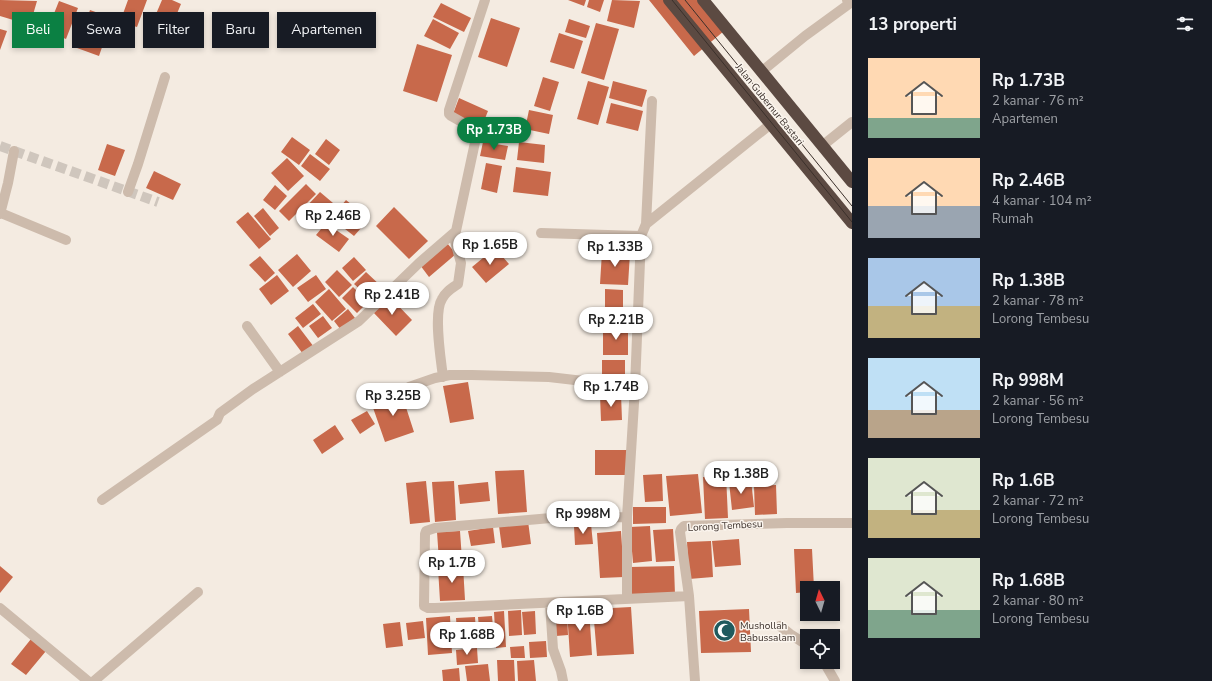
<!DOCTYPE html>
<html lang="id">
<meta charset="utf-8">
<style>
body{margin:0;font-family:"Nunito Sans",sans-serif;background:#20242c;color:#f1f3f6;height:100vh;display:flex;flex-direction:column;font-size:15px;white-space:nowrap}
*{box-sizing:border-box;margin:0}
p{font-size:13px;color:#9ea1a6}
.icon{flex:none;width:22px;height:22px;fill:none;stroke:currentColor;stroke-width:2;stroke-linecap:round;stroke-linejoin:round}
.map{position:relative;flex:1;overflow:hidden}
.details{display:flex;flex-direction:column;background:#171b24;width:360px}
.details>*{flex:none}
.banner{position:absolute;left:12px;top:12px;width:380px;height:36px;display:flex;gap:8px}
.needle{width:26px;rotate:355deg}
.fabs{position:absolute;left:800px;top:581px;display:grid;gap:8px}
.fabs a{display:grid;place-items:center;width:40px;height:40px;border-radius:0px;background:#171b24;box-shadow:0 2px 6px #0003;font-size:20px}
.price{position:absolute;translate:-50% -34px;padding:0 9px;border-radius:14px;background:#fff;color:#222;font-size:13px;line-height:26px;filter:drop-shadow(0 1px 2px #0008)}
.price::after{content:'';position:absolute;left:50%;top:24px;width:12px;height:9px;margin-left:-6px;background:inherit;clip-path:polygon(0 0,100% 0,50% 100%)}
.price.current{background:#0b8043;color:#fff}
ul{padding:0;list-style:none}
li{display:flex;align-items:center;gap:12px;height:100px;padding:0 16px}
li span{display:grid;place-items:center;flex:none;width:112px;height:80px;border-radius:0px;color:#555}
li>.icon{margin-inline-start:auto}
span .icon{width:48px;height:48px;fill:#fffc;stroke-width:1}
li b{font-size:17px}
h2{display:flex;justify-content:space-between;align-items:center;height:48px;padding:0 16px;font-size:17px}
.tag{padding:0 14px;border-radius:0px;background:#171b24;box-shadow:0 2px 6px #0003;font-size:14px;line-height:36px}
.tag.current{background:#0b8043;color:#fff}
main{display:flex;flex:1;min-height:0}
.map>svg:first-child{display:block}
</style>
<main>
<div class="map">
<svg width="852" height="681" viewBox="0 0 852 681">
<rect width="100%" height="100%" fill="#f4ebe1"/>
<path fill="#c8694b" d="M0,0L37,1L30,25L0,16Z
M128,0H147L137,27L120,22Z
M162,0H172L181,4L168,35L150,28Z
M568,0H586L584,6Z
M589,0H604L600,12L587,7Z
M612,0L640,1L634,28L607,21Z
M649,0H698L724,31L694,56Z
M59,1L78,8L66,39L47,31Z
M441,3L471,18L464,32L433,17Z
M90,10L112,18L99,56L77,48Z
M491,18L520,28L507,67L478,57Z
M433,19L459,33L450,49L424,36Z
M569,19L590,26L586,38L565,32Z
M596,23L619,29L604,80L581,73Z
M0,29L7,31L0,50Z
M559,33L583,41L574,69L550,62Z
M417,44L452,55L437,102L403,91Z
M543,77L559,82L550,111L534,106Z
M588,81L609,87L598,125L577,119Z
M613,81L647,90L642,107L609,98Z
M459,98L488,111L482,126L453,114Z
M611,103L643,111L638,131L606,123Z
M529,110L553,115L549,134L525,129Z
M292,137L310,150L299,165L281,152Z
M326,139L340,150L329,165L315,154Z
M483,142L508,146L505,160L480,156Z
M519,142L545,145L544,163L517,160Z
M107,144L125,150L115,176L98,170Z
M310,154L330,169L320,181L301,166Z
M287,158L304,176L288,191L271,173Z
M486,163L502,166L497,193L481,189Z
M516,167L551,172L548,196L513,192Z
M154,171L181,184L173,200L146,188Z
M306,184L316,194L289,221L279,211Z
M275,185L287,196L275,210L263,200Z
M320,192L333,203L318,219L305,208Z
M346,200L369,219L354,236L331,218Z
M394,207L428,241L409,259L376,226Z
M263,208L279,228L270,236L254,216Z
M248,212L271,239L259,249L236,222Z
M326,223L349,239L339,252L316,235Z
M447,243L456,254L429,277L420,265Z
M495,248L509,264L486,283L472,267Z
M602,252L630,253L628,285L600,284Z
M297,254L311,271L293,287L278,270Z
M260,256L275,273L265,282L249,265Z
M354,257L366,270L353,281L342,268Z
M337,270L352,285L339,297L325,282Z
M366,272L382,287L371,299L354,284Z
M277,275L289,291L271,305L259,289Z
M316,275L326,289L308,302L297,288Z
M353,287L368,302L357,313L342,298Z
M329,289L346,309L332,321L315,302Z
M605,289L623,290V313H605Z
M388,295L412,320L396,336L372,311Z
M313,304L321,314L303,328L295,318Z
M348,309L355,318L341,330L334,321Z
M323,316L332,328L318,338L309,326Z
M298,326L314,347L303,354L288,334Z
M603,327H628V355H603Z
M602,360H625V379H602Z
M468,382L474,419L450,423L443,386Z
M401,392L414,432L385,442L371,402Z
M621,394L622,420L601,421L600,395Z
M367,411L375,424L360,434L351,420Z
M335,425L344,439L322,454L313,440Z
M595,450H627V475H595Z
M524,470L527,512L498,514L495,471Z
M662,474L663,501L645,502L643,475Z
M698,474L702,513L670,516L666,476Z
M726,475L728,518L705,519L703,477Z
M751,480L754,507L732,510L729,482Z
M426,481L430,522L410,524L406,483Z
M454,481L456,520L435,522L432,482Z
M488,482L490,501L460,504L458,485Z
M776,485L777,514L755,515L754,486Z
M633,507H666V523L633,524Z
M528,521L531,544L502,548L499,526Z
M591,524L593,544L575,545L574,526Z
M650,526L652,561L633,563L630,527Z
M493,527L495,543L471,546L468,531Z
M673,529L675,561L656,562L653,530Z
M460,531L462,560L439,561L437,532Z
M621,531L624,577L600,578L597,533Z
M739,539L741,565L715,567L712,541Z
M711,541L713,577L689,579L687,542Z
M794,549H812L814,588H807V592L796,593Z
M0,566L13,577L0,593Z
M463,566L465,600L440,601L438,568Z
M674,566L675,595L630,596V567Z
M631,607L634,654L597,656L593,609Z
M589,608L592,655L570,657L567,610Z
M749,609L751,652L701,653L699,611Z
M521,610L522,635L509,636L508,611Z
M504,611L506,647L496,648L494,612Z
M535,611L536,634L524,635L522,612Z
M555,613H567L568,635L556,636Z
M450,616L452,653L428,655L426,618Z
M492,616L494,638L480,639L478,617Z
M475,617L477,646L458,647L456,618Z
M423,621L425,638L408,640L406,623Z
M400,622L403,646L386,648L383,624Z
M31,639L46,651L26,675L11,664Z
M546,641L547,657L530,658L529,642Z
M524,646L525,658H511L510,647Z
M477,648L478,663L457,665L456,650Z
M497,660H514L515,681H498Z
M534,660L536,681H518L517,661Z
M488,664L490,681H467L465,666Z
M459,668L460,681H443L442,670Z"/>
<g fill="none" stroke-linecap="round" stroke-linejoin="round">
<path stroke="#cfc6bd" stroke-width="10" stroke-dasharray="10 5" stroke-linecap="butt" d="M0,146L158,202"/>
<path stroke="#cdbbac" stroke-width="10" d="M761,72L805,36L849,4L847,0
M822,146L852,122
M128,192L138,164L165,77
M1,213L66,240
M0,214L8,183L14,151
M646,224L652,101
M541,233L641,236
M247,326L280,372
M443,377C441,360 433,313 442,299C445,292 452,288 458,284L461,263L453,234
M409,387L435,378L450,375H472L549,377L635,387
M102,500L217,420L220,413L253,389L359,321L419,263L456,231L477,133L474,129L451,116L449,114V110L485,0
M627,517L551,518L435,528L426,531L425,534L424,606L428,608H435L689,596L680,532L681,529L684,526L787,523H852
M689,596L695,681
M627,599V517L635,387L641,236L646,224L772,123
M550,603L553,649L561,671L563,681
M0,608L88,681
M780,626L790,634L807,645
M824,662L835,681
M94,681L198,592"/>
<path stroke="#5c4a42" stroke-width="12" d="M669,0L852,223
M703,0L852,182"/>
<path stroke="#3b302b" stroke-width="1" d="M672,0L852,222
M685,0L852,206"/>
</g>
<defs>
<symbol id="mosque-disc" viewBox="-11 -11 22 22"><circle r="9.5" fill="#1f5a5e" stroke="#fbf5ee"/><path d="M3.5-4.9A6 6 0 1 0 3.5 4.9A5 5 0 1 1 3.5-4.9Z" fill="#fff"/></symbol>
</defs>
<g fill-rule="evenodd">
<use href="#mosque-disc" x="712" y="618" width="25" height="25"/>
</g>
<g text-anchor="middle" stroke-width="3" stroke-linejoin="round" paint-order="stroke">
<g font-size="10" fill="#3b302b" stroke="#fbf5ee">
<text transform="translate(770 104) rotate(51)" y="4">Jalan Gubernur Bastari</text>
<text transform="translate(725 525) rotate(-3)" y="4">Lorong Tembesu</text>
</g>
<g font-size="10" fill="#3b302b" stroke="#fbf5ee" text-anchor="start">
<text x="740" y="629">Mushollah<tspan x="740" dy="12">Babussalam</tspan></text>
</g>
</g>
</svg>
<div class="fabs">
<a><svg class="needle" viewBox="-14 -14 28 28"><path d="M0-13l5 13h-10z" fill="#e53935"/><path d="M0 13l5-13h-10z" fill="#9ea1a6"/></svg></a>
<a><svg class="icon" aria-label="locate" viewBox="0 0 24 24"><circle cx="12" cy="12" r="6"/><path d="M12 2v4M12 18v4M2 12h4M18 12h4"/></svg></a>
</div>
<b class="price current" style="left:494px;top:151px">Rp 1.73B</b>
<b class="price" style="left:333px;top:237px">Rp 2.46B</b>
<b class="price" style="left:490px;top:266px">Rp 1.65B</b>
<b class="price" style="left:615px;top:268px">Rp 1.33B</b>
<b class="price" style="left:392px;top:316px">Rp 2.41B</b>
<b class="price" style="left:616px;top:341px">Rp 2.21B</b>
<b class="price" style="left:611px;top:408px">Rp 1.74B</b>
<b class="price" style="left:393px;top:417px">Rp 3.25B</b>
<b class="price" style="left:741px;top:495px">Rp 1.38B</b>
<b class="price" style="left:583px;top:535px">Rp 998M</b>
<b class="price" style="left:452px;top:584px">Rp 1.7B</b>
<b class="price" style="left:580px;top:632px">Rp 1.6B</b>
<b class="price" style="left:467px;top:656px">Rp 1.68B</b>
<div class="banner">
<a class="tag current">Beli</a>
<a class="tag">Sewa</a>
<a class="tag">Filter</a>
<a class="tag">Baru</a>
<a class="tag">Apartemen</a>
</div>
</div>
<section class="details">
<h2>13 properti<svg class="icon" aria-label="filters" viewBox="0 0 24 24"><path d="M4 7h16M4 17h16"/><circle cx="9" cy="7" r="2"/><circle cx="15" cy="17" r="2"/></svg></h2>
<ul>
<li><span style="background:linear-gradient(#ffd9b3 75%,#7fa58c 0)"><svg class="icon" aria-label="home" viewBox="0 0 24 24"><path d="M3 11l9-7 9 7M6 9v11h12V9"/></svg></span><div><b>Rp 1.73B</b><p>2 kamar · 76 m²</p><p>Apartemen</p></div></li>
<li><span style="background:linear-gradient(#ffd9b3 60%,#9aa5b1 0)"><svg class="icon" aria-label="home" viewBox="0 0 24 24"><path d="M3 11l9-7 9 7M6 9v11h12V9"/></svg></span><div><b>Rp 2.46B</b><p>4 kamar · 104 m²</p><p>Rumah</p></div></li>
<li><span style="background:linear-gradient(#a9c7e8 60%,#c2b280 0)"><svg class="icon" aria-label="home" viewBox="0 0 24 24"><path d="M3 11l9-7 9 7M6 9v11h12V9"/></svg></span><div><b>Rp 1.38B</b><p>2 kamar · 78 m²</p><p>Lorong Tembesu</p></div></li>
<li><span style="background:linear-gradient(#bfe0f5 65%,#b9a48a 0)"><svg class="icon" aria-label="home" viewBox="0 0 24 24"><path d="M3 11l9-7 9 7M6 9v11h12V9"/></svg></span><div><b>Rp 998M</b><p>2 kamar · 56 m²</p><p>Lorong Tembesu</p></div></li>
<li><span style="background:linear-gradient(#dfe7d0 65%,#c2b280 0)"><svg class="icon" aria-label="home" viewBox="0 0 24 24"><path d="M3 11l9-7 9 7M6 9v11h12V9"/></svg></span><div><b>Rp 1.6B</b><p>2 kamar · 72 m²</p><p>Lorong Tembesu</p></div></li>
<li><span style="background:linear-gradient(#dfe7d0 65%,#7fa58c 0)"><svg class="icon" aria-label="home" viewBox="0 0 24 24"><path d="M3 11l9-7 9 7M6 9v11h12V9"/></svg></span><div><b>Rp 1.68B</b><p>2 kamar · 80 m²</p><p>Lorong Tembesu</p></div></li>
</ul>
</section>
</main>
